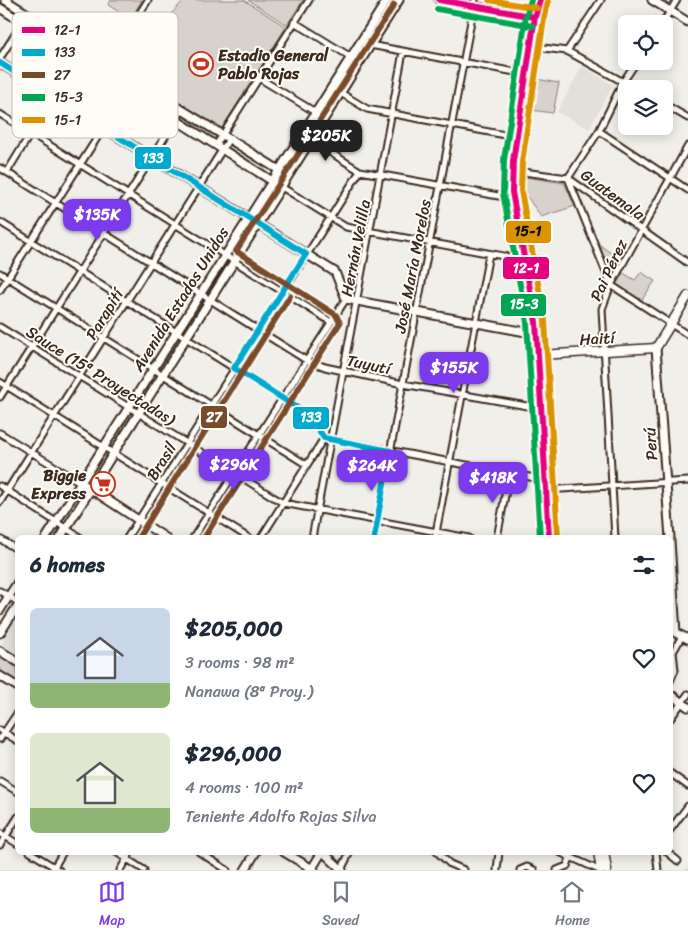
<!DOCTYPE html>
<meta charset="utf-8">
<style>
body{margin:0;font-family:Sriracha,sans-serif;background:#f6f6f7;color:#1f2937;height:100vh;display:flex;flex-direction:column;font-size:19px;white-space:nowrap}
*{box-sizing:border-box;margin:0}
p{font-size:16px;color:#747a83}
.icon{flex:none;width:28px;height:28px;fill:none;stroke:currentColor;stroke-width:2;stroke-linecap:round;stroke-linejoin:round}
.map{position:relative;flex:1;overflow:hidden}
.side{position:absolute;left:15px;top:535px;width:658px;height:320px;display:flex;flex-direction:column;background:#fff;border-radius:8px;box-shadow:0 2px 12px #0003}
.side>*{flex:none}
.buttons{position:absolute;left:618px;top:15px;display:grid;gap:10px}
.buttons a{display:grid;place-items:center;width:55px;height:55px;border-radius:8px;background:#fff;box-shadow:0 2px 12px #0003;font-size:25px}
.price{position:absolute;translate:-50% -42px;padding:0 11px;border-radius:10px;background:#7c3aed;color:#fff;font-size:16px;line-height:32px;filter:drop-shadow(0 1px 2px #0008)}
.price::after{content:'';position:absolute;left:50%;top:30px;width:15px;height:11px;margin-left:-8px;background:inherit;clip-path:polygon(0 0,100% 0,50% 100%)}
.price.on{background:#222;color:#fff}
ul{padding:0;list-style:none}
li{display:flex;align-items:center;gap:15px;height:125px;padding:0 15px}
li span{display:grid;place-items:center;flex:none;width:140px;height:100px;border-radius:8px;color:#555}
li>.icon{margin-inline-start:auto}
span .icon{width:60px;height:60px;fill:#fffc;stroke-width:1}
li b{font-size:21px}
h2{display:flex;justify-content:space-between;align-items:center;height:60px;padding:0 15px;font-size:21px}
.tab-bar{display:flex;justify-content:space-around;align-items:center;height:70px;border-top:1px solid #e0e1e3;background:#fff;font-size:14px;color:#747a83}
.tab-bar a{display:grid;justify-items:center;gap:2px}
.tab-bar .on{color:#7c3aed}
.map>svg:first-child{display:block}
</style>
<div class="map">
<svg width="688" height="870" viewBox="0 0 688 870">
<rect width="100%" height="100%" fill="#f1efea"/>
<filter id="ink" filterUnits="userSpaceOnUse"><feTurbulence type="fractalNoise" baseFrequency=".02" numOctaves="2"/><feDisplacementMap in="SourceGraphic" scale="10" xChannelSelector="R" yChannelSelector="G"/><feConvolveMatrix kernelMatrix="1 2 1 2 8 2 1 2 1" color-interpolation-filters="sRGB"/></filter>
<g filter="url(#ink)">
<path fill="#e3e0da" d="M582,66L613,85L589,129L557,112Z
M17,615V656L0,646Z"/>
<path fill="#d7d2cc" stroke="#897e75" d="M111,0H142L130,19L108,5Z
M184,0H244L286,27L222,128L133,74L161,25Z
M248,0H303L287,25Z
M536,79L559,83L553,113L531,110Z
M525,177L564,183L575,206L541,217L526,195L523,179Z
M600,245L620,260L612,277L610,276Z
M641,272L655,281L641,301L616,285L623,273L635,280Z
M0,656L17,667V683L0,672Z"/>
<g fill="none" stroke-linecap="round" stroke-linejoin="round">
<path stroke="#80746b" stroke-width="1" d="M687,870H688"/>
<defs>
<path id="street" d="M294,22L359,62
M662,24L677,0
M370,45L526,74
M536,47L567,51L636,89
M567,51L601,0
M0,58L28,14
M108,64L148,0
M259,78L315,112
M331,87L367,109L516,137
M664,104L688,118
M0,114L331,322
M599,131L688,190
M301,134L360,171L515,199
M216,145L309,0
M0,168L306,360L325,367L403,384L544,409
M516,171L568,178L688,263
M7,172L83,48
M568,178L611,285L688,335
M568,178L599,131L623,82L637,61
M280,186L346,227L525,260
M0,222L309,415L324,438L551,481
M0,273L307,465
M0,290L134,80
M0,327L283,503L469,538
M0,382L249,538
M0,397L182,110
M0,433L80,482
M0,486L81,538
M546,490L688,481
M0,502L229,139
M127,538L360,171
M193,538L346,299
M261,538L324,438
M312,538L403,52
M374,538L475,0
M435,538L489,254
M497,538L509,474
M615,538L602,309L611,285L688,146
M0,539L18,550
M0,591L18,602
M670,681L675,670L673,652L682,636
M670,719L688,694
M0,730L18,741
M0,739L18,712
M670,773L688,786
M0,781L18,792
M670,830L688,806
M0,833L18,844
M0,845L18,817
M30,852L59,870
M116,852L144,870
M199,852L227,870
M437,852L450,864L464,870
M559,852L599,870
M656,852L658,870
M667,852L678,861
M53,869L63,852
M120,870L131,852
M341,870L350,852
M497,870L499,852
M520,870L527,867L534,870
M557,870L567,866L570,858"/>
<path id="secondary" d="M5,0L287,175
M439,0L535,17
M652,0L688,22
M0,8L280,186
M0,63L335,272L346,299L537,334
M656,348L670,538
M80,482L166,538
M46,538L387,0
M60,538L399,0
M670,541L676,633
M0,610L18,582
M670,630L688,639
M0,633L18,605
M0,651L18,662
M0,676L18,687
M670,694L688,707
M284,852L314,870
M323,852L342,870
M245,870L256,852
M311,870L322,852"/>
<path id="primary" d="M540,0L535,17L513,161L512,192L536,322L549,538
M538,299L520,207L518,171L543,7
M542,328L548,444
M540,355L656,348L688,296
M553,517L554,538
M598,852L601,870
M604,852L607,870"/>
</defs>
<use href="#street" stroke="#3b2a1e" stroke-width="9"/>
<use href="#secondary" stroke="#3b2a1e" stroke-width="11"/>
<use href="#primary" stroke="#3b2a1e" stroke-width="11"/>
<use href="#street" stroke="#fdfcf7" stroke-width="5"/>
<use href="#secondary" stroke="#fdfcf7" stroke-width="7"/>
<use href="#primary" stroke="#fdfcf7" stroke-width="8"/>
<defs>
<path id="bus-1" d="M439,0L535,17
M540,0L535,17L513,161L512,192L536,322L549,538"/>
<path id="bus-2" d="M0,63L306,254
M234,368L309,415L324,438L390,451
M234,368L306,254
M374,538L390,451"/>
<path id="bus-3" d="M138,538L290,296
M204,538L340,323L336,315L236,251L394,5"/>
<path id="bus-4" d="M531,0L526,16L504,160L503,193L527,323L540,538
M437,9L533,26"/>
<path id="bus-5" d="M489,0L537,8
M548,2L544,19L522,162L521,191L545,321L558,537"/>
</defs>
<use href="#bus-1" stroke="#fdfcf7" stroke-width="10"/>
<use href="#bus-2" stroke="#fdfcf7" stroke-width="10"/>
<use href="#bus-3" stroke="#fdfcf7" stroke-width="10"/>
<use href="#bus-4" stroke="#fdfcf7" stroke-width="10"/>
<use href="#bus-5" stroke="#fdfcf7" stroke-width="10"/>
<use href="#bus-1" stroke="#e5007d" stroke-width="6"/>
<use href="#bus-2" stroke="#00a9ce" stroke-width="6"/>
<use href="#bus-3" stroke="#7a4b2a" stroke-width="6"/>
<use href="#bus-4" stroke="#00a651" stroke-width="6"/>
<use href="#bus-5" stroke="#db9304" stroke-width="6"/>
</g>
</g>
<defs>
<symbol id="stadium-ring" viewBox="-11 -11 22 22"><circle r="9.5" fill="#fdfcf7" stroke="#c8321e" stroke-width="1.5"/><path d="M0-5a6.5 5 0 1 0 0 10a6.5 5 0 1 0 0-10ZM-3.5-1.8h7v3.6h-7Z" fill="#c8321e"/></symbol>
<symbol id="supermarket-ring" viewBox="-11 -11 22 22"><circle r="9.5" fill="#fdfcf7" stroke="#c8321e" stroke-width="1.5"/><path d="M-6-5.5h2.5l.6 2H6L4.5 2H-2.5L-4.4-4H-6ZM-1.5 3.2a1.3 1.3 0 1 0 .1 0ZM3 3.2a1.3 1.3 0 1 0 .1 0Z" fill="#c8321e"/></symbol>
</defs>
<g fill-rule="evenodd">
<use href="#stadium-ring" x="187" y="50" width="28" height="28"/>
<use href="#supermarket-ring" x="89" y="470" width="28" height="28"/>
</g>
<g text-anchor="middle" stroke-width="4" stroke-linejoin="round" paint-order="stroke">
<g font-size="16" font-weight="bold" fill="#3b2a1e" stroke="#fdfcf7" text-anchor="start">
<text x="218" y="61">Estadio General<tspan x="218" dy="18">Pablo Rojas</tspan></text>
<text x="86" y="481" text-anchor="end">Biggie<tspan x="86" dy="18">Express</tspan></text>
</g>
<g font-size="16" fill="#3b2a1e" stroke="#fdfcf7">
<text transform="translate(613 194) rotate(36)" y="6">Guatemala</text>
<text transform="translate(355 248) rotate(-79)" y="6">Hernán Velilla</text>
<text transform="translate(412 266) rotate(-79)" y="6">José María Morelos</text>
<text transform="translate(608 270) rotate(-65)" y="6">Pai Pérez</text>
<text transform="translate(180 299) rotate(-58)" y="6">Avenida Estados Unidos</text>
<text transform="translate(104 314) rotate(-58)" y="6">Parapití</text>
<text transform="translate(597 338) rotate(-3)" y="6">Haití</text>
<text transform="translate(369 364) rotate(12)" y="6">Tuyutí</text>
<text transform="translate(101 375) rotate(32)" y="6">Sauce (15ª Proyectadas)</text>
<text transform="translate(650 444) rotate(-94)" y="6">Perú</text>
<text transform="translate(161 461) rotate(-58)" y="6">Brasil</text>
</g>
</g>
<rect x="12" y="12" width="166" height="126" rx="8" fill="#fdfcf7" stroke="#c3bdb6" stroke-width="1"/>
<rect x="22" y="27" width="23" height="6" fill="#e5007d"/>
<rect x="22" y="49" width="23" height="7" fill="#00a9ce"/>
<rect x="22" y="72" width="23" height="6" fill="#7a4b2a"/>
<rect x="22" y="94" width="23" height="7" fill="#00a651"/>
<rect x="22" y="117" width="23" height="6" fill="#db9304"/>
<g font-size="14" fill="#3b2a1e">
<text x="54" y="35">12-1</text>
<text x="54" y="57">133</text>
<text x="54" y="80">27</text>
<text x="54" y="102">15-3</text>
<text x="54" y="125">15-1</text>
</g>
<g stroke="#fdfcf7" stroke-width="2">
<rect x="134" y="146" width="38" height="24" rx="5" fill="#00a9ce"/>
<rect x="505" y="220" width="47" height="24" rx="5" fill="#db9304"/>
<rect x="502" y="256" width="48" height="24" rx="5" fill="#e5007d"/>
<rect x="500" y="293" width="47" height="24" rx="5" fill="#00a651"/>
<rect x="200" y="405" width="28" height="24" rx="5" fill="#7a4b2a"/>
<rect x="292" y="406" width="38" height="24" rx="5" fill="#00a9ce"/>
</g>
<g font-size="14" text-anchor="middle" font-weight="bold" fill="#fff">
<text x="153" y="163">133</text>
<text x="526" y="273">12-1</text>
<text x="524" y="309">15-3</text>
<text x="214" y="422">27</text>
<text x="311" y="422">133</text>
</g>
<g font-size="14" text-anchor="middle" font-weight="bold" fill="#111">
<text x="528" y="236">15-1</text>
</g>
</svg>
<div class="buttons">
<a><svg class="icon" aria-label="locate" viewBox="0 0 24 24"><circle cx="12" cy="12" r="6"/><path d="M12 2v4M12 18v4M2 12h4M18 12h4"/></svg></a>
<a><svg class="icon" aria-label="layers" viewBox="0 0 24 24"><path d="M12 4l9 5-9 5-9-5zM3 14l9 5 9-5"/></svg></a>
</div>
<b class="price on" style="left:326px;top:162px">$205K</b>
<b class="price" style="left:97px;top:241px">$135K</b>
<b class="price" style="left:454px;top:394px">$155K</b>
<b class="price" style="left:234px;top:491px">$296K</b>
<b class="price" style="left:372px;top:492px">$264K</b>
<b class="price" style="left:493px;top:504px">$418K</b>
<section class="side">
<h2>6 homes<svg class="icon" aria-label="filters" viewBox="0 0 24 24"><path d="M4 7h16M4 17h16"/><circle cx="9" cy="7" r="2"/><circle cx="15" cy="17" r="2"/></svg></h2>
<ul>
<li><span style="background:linear-gradient(#c9d6e8 75%,#8fb573 0)"><svg class="icon" aria-label="home" viewBox="0 0 24 24"><path d="M3 11l9-7 9 7M6 9v11h12V9"/></svg></span><div><b>$205,000</b><p>3 rooms · 98 m²</p><p>Nanawa (8ª Proy.)</p></div><svg class="icon" aria-label="heart" viewBox="0 0 24 24"><path d="M12 20l-8-8c-3-5 5-10 8-4 3-6 11-1 8 4z"/></svg></li>
<li><span style="background:linear-gradient(#dfe7d0 75%,#8fb573 0)"><svg class="icon" aria-label="home" viewBox="0 0 24 24"><path d="M3 11l9-7 9 7M6 9v11h12V9"/></svg></span><div><b>$296,000</b><p>4 rooms · 100 m²</p><p>Teniente Adolfo Rojas Silva</p></div><svg class="icon" aria-label="heart" viewBox="0 0 24 24"><path d="M12 20l-8-8c-3-5 5-10 8-4 3-6 11-1 8 4z"/></svg></li>
</ul>
</section>
</div>
<nav class="tab-bar">
<a class="on"><svg class="icon" aria-label="map" viewBox="0 0 24 24"><path d="M3 6l6-2 6 2 6-2v14l-6 2-6-2-6 2zM9 4v14M15 6v14"/></svg>Map</a>
<a><svg class="icon" aria-label="saved" viewBox="0 0 24 24"><path d="M7 4h10v16l-5-4-5 4z"/></svg>Saved</a>
<a><svg class="icon" aria-label="home" viewBox="0 0 24 24"><path d="M3 11l9-7 9 7M6 9v11h12V9"/></svg>Home</a>
</nav>
